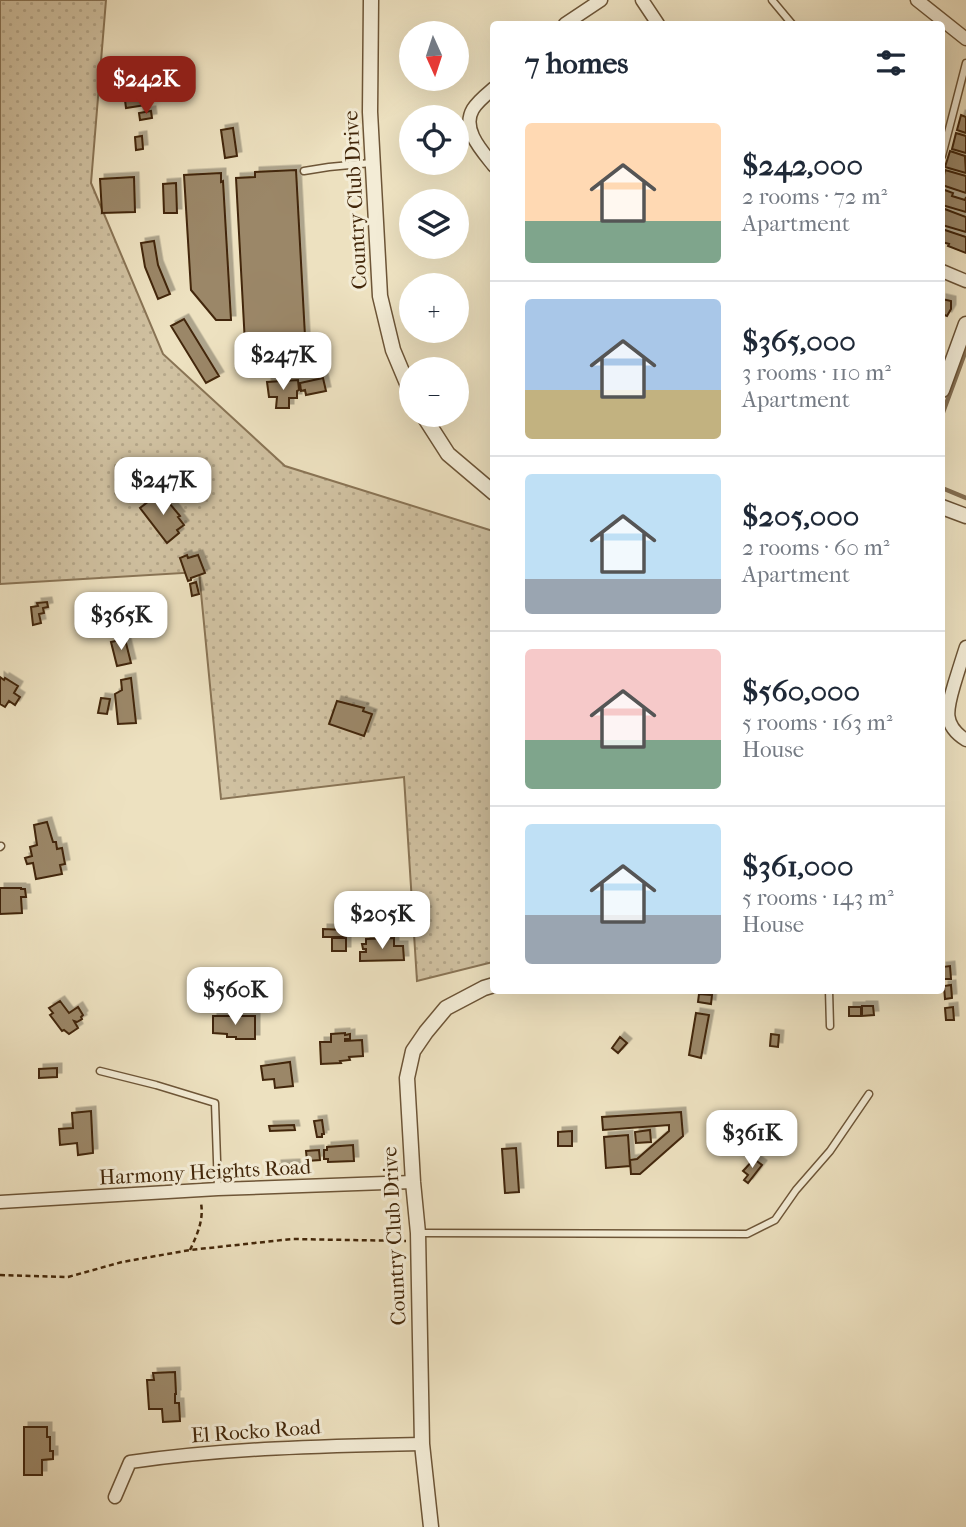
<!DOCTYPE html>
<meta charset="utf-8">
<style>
body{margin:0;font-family:"IM FELL French Canon",serif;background:#f6f6f7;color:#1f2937;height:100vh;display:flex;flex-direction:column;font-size:26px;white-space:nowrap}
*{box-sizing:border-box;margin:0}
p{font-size:23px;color:#747a83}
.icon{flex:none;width:38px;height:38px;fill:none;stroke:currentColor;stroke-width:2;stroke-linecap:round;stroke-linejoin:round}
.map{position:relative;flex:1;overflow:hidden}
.details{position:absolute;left:490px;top:21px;width:455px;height:973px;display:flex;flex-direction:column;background:#fff;border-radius:7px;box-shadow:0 7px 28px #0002}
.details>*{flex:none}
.needle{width:46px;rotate:177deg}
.fabs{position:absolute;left:399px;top:21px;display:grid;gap:14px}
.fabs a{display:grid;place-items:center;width:70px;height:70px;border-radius:50%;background:#fff;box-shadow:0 7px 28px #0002;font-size:35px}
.price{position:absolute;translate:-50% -60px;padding:0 16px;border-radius:14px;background:#fff;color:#222;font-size:23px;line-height:46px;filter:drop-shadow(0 2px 4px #0008)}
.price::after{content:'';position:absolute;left:50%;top:42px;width:21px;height:16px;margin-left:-10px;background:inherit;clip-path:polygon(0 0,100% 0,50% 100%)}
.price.on{background:#8f2418;color:#fff}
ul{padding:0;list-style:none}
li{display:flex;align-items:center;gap:21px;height:175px;padding:0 35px}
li+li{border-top:2px solid #e0e1e3}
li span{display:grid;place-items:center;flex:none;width:196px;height:140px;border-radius:7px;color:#555}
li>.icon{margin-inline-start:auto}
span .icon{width:84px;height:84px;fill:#fffc;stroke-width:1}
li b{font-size:30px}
h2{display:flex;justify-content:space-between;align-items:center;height:84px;padding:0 35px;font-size:30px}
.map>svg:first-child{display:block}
</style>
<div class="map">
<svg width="966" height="1527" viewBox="0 0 966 1527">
<defs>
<pattern id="grass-dots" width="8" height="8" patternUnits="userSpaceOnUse" patternTransform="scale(1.75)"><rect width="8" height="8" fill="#d0c1a1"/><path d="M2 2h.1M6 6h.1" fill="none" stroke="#b4a689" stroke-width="1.8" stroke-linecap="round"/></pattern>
<filter id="shadow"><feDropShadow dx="4.5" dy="-4.5" stdDeviation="0" flood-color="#0004"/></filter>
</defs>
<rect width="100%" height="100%" fill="#ede1c0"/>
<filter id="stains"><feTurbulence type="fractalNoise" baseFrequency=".00286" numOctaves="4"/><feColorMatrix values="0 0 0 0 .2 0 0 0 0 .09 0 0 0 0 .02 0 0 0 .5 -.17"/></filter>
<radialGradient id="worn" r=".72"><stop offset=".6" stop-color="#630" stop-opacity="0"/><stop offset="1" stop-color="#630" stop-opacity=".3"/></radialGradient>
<path fill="url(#grass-dots)" stroke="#897455" stroke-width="2" d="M0,0H106L91,183L163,354L285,466L493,531V962L417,981L404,777L221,799L199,572L0,584Z"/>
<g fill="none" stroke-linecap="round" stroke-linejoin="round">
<path stroke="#867052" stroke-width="4.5" d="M942,415L966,350
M942,488L966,498"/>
</g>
<path fill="#9b8768" stroke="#422609" stroke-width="2" filter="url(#shadow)" d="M141,66L146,105L126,108L121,69Z
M151,111L152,118L140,120L139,113Z
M961,115L966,117V133L957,130Z
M233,128L237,156L225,158L221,130Z
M956,133L966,136V153L952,149Z
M142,136L143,149L136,150L135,137Z
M950,151L965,156L966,173L945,167Z
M296,170L307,373L260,376L246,362L236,178L255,177V172Z
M945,170L966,176V193L942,185Z
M221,173V182L223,181L231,320H216L191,290L184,175Z
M134,177L135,212L102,213L100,179Z
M176,183L177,213H164L163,184Z
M942,189L953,193L952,196L965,200L966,197V212L942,205Z
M942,208L966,217V232L942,225Z
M942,229L966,237V253L948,246L949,244L942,242Z
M154,241L158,265L170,294L158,299L145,267L141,243Z
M942,299L951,301V309L947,316L942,314Z
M184,319L219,376L206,383L171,326Z
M323,378L326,391L306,395L305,390L301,391L300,383Z
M298,380L299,390L297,391V398H289V408H276L277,397H269L267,382Z
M162,491L166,497L165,498L180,516L178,517L184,525L177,530L179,533L167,543L140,508Z
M187,555L188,558L198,555L205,573L191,578V580L188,581L180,558Z
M196,582L199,594L192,596L190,584Z
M47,602L48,607L43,608L44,613L39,614L41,623L33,625L31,607L38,606L37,603Z
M125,639L131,663L117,666L111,642Z
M0,677L4,680L5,678L18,686L14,693L20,697L15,705L9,701L5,707L0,704Z
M131,678L136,723L118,724L115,694L122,690L121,680Z
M101,698L110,699L107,714L98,713Z
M337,701L364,708L363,711L372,714L364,736L329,724Z
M47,822L53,842H56L57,849L62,848L65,864L60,865L62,874L36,879L33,863L27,864L25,858L32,856L30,847L37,845L34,825Z
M0,888H21V889H25L26,897H21L22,913L0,914Z
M336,903H353V915L337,916Z
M323,929L345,930V937H323Z
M332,938H346V951H332Z
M394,938V946H403L404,960L360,961V952H366V949H363L362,944H366V939Z
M950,966L951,979H943L942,967Z
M951,985L952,998L945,999L944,986Z
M699,994L712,995L711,1004L698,1002Z
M60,1001L69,1013L78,1007L83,1015L81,1017L82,1019L77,1022L74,1021L78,1028L69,1034L64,1030L62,1031L50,1015L53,1013L49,1008Z
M862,1006H873L874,1015L862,1016Z
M849,1007H861V1016H849Z
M953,1007L954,1020H946L945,1008Z
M696,1013L709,1015L701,1058L689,1055Z
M213,1016H255V1039H236V1037H227V1034L213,1033Z
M345,1033V1035L350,1034V1039H345V1041L362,1040L363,1056L349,1057L350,1060L340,1061L341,1063L321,1064L320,1042H331V1034Z
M771,1034L779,1035L778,1047L770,1046Z
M620,1037L627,1043L618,1053L612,1048Z
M290,1062L293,1086L275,1088L274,1079L263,1080L261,1066Z
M57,1068V1077L39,1078V1069Z
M91,1111L93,1153L78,1155L77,1143L60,1145L59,1129L73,1128L72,1113Z
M681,1112L683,1136L640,1174H631L630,1160L637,1159L669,1131V1125L603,1130L602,1117Z
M322,1120L324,1134H322V1137H317L314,1121Z
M294,1125L295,1130L270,1131L269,1126Z
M650,1130L651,1142L636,1143L635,1132Z
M572,1131V1146H558V1132Z
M628,1135L630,1166L606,1168L604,1137Z
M353,1145L354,1161L328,1162V1159H324V1150H327V1147Z
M516,1148L519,1192L505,1193L502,1149Z
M319,1150L320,1160L307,1161L306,1151Z
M754,1159L762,1165L748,1183L744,1180L748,1175L743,1171Z
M295,1164L296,1169L278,1171L277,1165Z
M175,1372L176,1394H175V1403H179L180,1421L163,1422L162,1409H149L147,1380H154L153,1373Z
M24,1427H47V1437H50V1451H53V1459L42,1460V1475H24Z"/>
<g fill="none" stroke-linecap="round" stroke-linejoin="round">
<defs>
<path id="service" d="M772,0L792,24
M942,156L966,63
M304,171L329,167L371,163
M0,847L1,846
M829,990L830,1026
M100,1071L156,1085L215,1103L218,1189
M419,1233L747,1234L775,1220L796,1190L830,1151L869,1094"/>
<path id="minor" d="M642,0L658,24
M917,0L966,39
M565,24L601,0
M494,88C487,94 478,101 473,109C461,129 482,151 494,166
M942,271L966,281
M966,647C962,659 958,672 954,685C947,709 942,725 966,740
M0,1202L218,1189L413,1182
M115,1497L130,1462C227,1448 324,1446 422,1444"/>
<path id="tertiary" d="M371,0L370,112L380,296L393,350L411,393
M942,390L966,324
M423,415L448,454L494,493
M942,507L966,516
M431,1527L422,1444L418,1233L413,1182L407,1078L413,1051L426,1032L446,1008L484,988L494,985"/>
</defs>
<use href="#service" stroke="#6d5537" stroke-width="9"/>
<use href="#minor" stroke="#6d5537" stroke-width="15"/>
<use href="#tertiary" stroke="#6d5537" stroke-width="17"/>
<path stroke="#422609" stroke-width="2.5" stroke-dasharray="5 3.5" stroke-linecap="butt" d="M190,1250C197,1235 204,1220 201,1203
M0,1275L68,1277L122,1262L190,1250L292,1239L406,1241"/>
<use href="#service" stroke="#f3ecd6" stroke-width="6"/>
<use href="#minor" stroke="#f3ecd6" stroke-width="12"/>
<use href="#tertiary" stroke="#f3ecd6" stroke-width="14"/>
</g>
<g text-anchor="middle" stroke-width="6" stroke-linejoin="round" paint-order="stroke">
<g font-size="21" fill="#422609" stroke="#f3ecd6">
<text transform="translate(355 200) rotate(-93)" y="7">Country Club Drive</text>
<text transform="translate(205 1172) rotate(-3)" y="7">Harmony Heights Road</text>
<text transform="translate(394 1236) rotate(-93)" y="7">Country Club Drive</text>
<text transform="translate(256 1431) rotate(-4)" y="7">El Rocko Road</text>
</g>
</g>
<rect width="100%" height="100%" filter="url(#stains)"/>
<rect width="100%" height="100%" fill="url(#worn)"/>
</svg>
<div class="fabs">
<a><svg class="needle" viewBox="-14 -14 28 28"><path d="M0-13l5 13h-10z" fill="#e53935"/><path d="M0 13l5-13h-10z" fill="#747a83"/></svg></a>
<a><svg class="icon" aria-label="locate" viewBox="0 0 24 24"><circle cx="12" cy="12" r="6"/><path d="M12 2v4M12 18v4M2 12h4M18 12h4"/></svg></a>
<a><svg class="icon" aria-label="layers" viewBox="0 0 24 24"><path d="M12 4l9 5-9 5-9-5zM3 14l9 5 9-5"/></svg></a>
<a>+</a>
<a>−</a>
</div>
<b class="price on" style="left:146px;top:116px">$242K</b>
<b class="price" style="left:283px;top:392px">$247K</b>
<b class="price" style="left:163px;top:517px">$247K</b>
<b class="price" style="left:121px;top:652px">$365K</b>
<b class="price" style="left:382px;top:951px">$205K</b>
<b class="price" style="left:235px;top:1027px">$560K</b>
<b class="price" style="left:752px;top:1170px">$361K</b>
<section class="details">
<h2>7 homes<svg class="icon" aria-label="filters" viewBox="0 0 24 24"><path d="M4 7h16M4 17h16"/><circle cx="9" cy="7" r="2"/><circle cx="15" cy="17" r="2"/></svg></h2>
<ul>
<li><span style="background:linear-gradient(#ffd9b3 70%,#7fa58c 0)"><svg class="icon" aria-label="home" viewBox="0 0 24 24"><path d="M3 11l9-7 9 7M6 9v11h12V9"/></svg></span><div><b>$242,000</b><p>2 rooms · 72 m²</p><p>Apartment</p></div></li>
<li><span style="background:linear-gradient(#a9c7e8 65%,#c2b280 0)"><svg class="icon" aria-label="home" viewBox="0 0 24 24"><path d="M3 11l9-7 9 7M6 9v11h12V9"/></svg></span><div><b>$365,000</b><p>3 rooms · 110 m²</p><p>Apartment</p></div></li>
<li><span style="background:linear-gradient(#bfe0f5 75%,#9aa5b1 0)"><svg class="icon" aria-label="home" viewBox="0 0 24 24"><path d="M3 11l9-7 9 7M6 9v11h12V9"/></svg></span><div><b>$205,000</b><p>2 rooms · 60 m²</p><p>Apartment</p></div></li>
<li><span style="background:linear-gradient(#f6c9c9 65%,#7fa58c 0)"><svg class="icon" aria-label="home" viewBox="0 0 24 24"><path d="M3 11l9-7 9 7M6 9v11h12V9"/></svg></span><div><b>$560,000</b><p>5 rooms · 163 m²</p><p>House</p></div></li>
<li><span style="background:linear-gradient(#bfe0f5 65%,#9aa5b1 0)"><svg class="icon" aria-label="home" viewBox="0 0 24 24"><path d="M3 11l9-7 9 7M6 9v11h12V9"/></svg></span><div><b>$361,000</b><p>5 rooms · 143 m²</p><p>House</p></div></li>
</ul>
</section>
</div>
